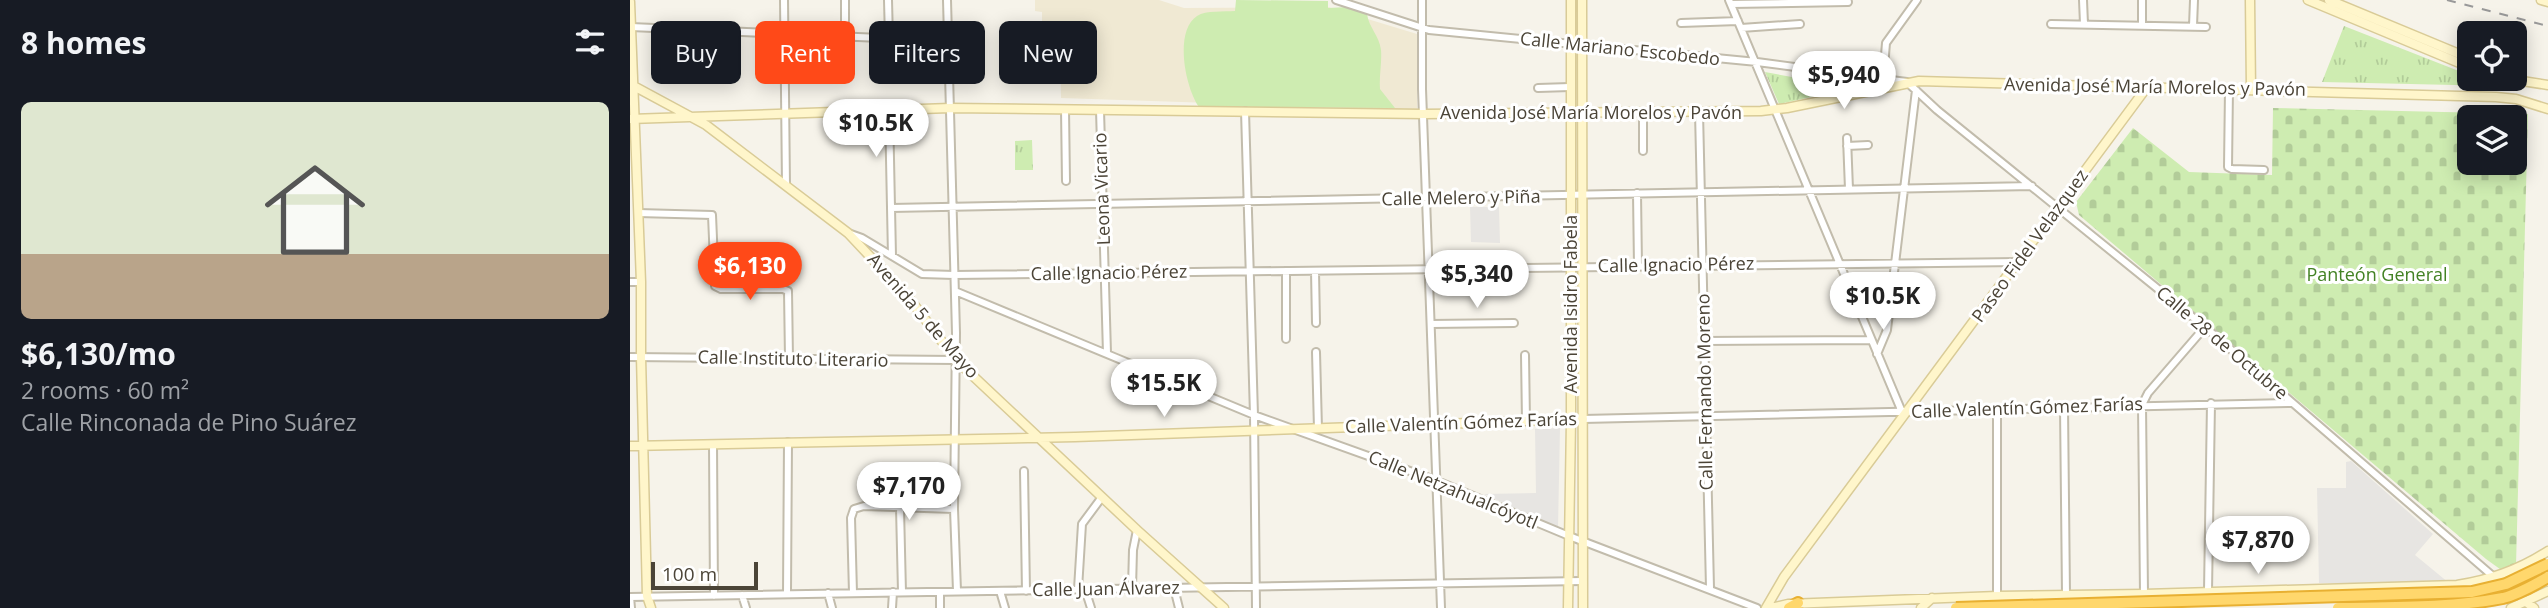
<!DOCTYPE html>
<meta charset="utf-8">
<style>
body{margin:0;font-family:"Open Sans",sans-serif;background:#20242c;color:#f1f3f6;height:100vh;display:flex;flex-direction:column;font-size:26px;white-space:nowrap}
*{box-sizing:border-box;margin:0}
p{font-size:23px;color:#9ea1a6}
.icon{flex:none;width:38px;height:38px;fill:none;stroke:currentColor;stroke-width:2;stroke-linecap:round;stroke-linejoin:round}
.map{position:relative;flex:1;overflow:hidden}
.side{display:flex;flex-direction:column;background:#171b24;width:630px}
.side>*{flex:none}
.top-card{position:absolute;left:21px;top:21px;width:665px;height:63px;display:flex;gap:14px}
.fabs{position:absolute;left:1827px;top:21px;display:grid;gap:14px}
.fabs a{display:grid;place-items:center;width:70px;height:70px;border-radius:10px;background:#171b24;box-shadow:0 4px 18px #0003;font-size:35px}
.scale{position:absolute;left:21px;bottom:18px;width:107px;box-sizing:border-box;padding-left:7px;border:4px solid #4b4437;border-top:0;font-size:19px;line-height:24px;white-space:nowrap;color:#4b4437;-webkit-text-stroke:5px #fff;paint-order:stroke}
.price{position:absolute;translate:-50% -60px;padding:0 16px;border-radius:24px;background:#fff;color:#222;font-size:23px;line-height:46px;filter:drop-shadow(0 2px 4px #0008)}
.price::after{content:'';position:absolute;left:50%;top:42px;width:21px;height:16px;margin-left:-10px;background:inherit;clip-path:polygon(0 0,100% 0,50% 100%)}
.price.current{background:#ff4918;color:#fff}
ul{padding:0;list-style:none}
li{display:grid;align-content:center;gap:14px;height:371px;padding:0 21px}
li+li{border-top:2px solid #363941}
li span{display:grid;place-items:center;height:217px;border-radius:10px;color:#555}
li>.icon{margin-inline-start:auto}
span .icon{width:126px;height:126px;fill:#fffc;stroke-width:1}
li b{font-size:30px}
h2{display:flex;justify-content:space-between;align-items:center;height:84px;padding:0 21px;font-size:30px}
.tag{padding:0 24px;border-radius:10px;background:#171b24;box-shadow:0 4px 18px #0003;font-size:24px;line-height:63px}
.tag.current{background:#ff4918;color:#fff}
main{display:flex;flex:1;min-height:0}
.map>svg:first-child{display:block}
</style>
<main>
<section class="side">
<h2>8 homes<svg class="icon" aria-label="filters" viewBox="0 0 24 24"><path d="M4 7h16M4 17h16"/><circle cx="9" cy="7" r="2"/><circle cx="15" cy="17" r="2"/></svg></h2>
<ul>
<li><span style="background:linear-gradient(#dfe7d0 70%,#b9a48a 0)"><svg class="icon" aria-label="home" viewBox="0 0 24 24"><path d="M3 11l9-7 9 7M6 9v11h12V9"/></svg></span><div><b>$6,130/mo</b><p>2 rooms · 60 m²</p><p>Calle Rinconada de Pino Suárez</p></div></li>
</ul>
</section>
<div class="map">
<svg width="1918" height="608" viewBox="0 0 1918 608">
<defs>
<pattern id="cemetery-stones" width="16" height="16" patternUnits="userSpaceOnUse" patternTransform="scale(1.75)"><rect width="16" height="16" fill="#ceecb1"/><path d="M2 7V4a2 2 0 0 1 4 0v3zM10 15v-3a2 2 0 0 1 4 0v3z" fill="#b2cc99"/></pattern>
<pattern id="park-tufts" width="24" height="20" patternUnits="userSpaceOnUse" patternTransform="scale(1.75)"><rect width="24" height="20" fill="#ceecb1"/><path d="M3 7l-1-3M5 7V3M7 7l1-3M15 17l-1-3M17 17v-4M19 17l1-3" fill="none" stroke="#b2cc99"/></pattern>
</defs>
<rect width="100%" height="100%" fill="#f6f3ea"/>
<path fill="#f0e9d3" d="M405,0H529L554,8L698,7L787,34V110L431,98L430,34H412V12L405,11Z"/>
<path fill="url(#cemetery-stones)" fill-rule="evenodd" d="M1643,108L1898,114L1886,566L1874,572L1856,559L1449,215L1446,202L1503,128L1559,172L1642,175ZM1839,117H1885V163H1839Z"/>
<path fill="url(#park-tufts)" d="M1714,26L1839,75V79H1848L1868,86L1692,82Z
M1135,72L1222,88L1149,104Z
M402,140L403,170H385V141Z"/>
<path fill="#ceecb1" d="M606,0L698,1V8L718,7L737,14C739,28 749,35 751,50C752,63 749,76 750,89L765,108L569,107C555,87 544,31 567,16C576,10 594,12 605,11Z"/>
<path fill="#e7e5e2" d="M257,47H311L310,76H257Z
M840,207H869L870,243L841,242Z
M930,428L928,528L854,494L906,493L905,429Z
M1721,461L1803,534L1785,555L1819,583H1689L1687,488H1716V462Z"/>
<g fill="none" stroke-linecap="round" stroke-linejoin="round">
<defs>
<path id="street" d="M154,0L156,185
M215,0V37
M258,0L259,39
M317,0L326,333L324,509L327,591
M706,0L799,30L1127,62L1269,81L1277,82L1307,110L1575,327L1865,578
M792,0V89L811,608
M1099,0L1272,412
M1453,0L1454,24
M1512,0V25
M1101,4L1218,2
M1051,23L1108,21
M1421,24L1576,27
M1563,26L1564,0
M1,27L318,41
M1111,28L1170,24
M1253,79L1256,43L1287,0
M908,88L940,87
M1599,89L1598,167L1602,169L1634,170
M435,109L436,181
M259,110L262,256
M470,110L477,353
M615,111L624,415L626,608
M1069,112L1080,588
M1217,138L1219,189
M1217,146L1238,145
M1013,151V113
M1007,193L1008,266
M261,208L1402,186
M8,213L82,215L85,286L91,289H153L158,291L159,359
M218,233L232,238L292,274L324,275L1388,262
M656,271V339
M685,271L686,323
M0,282H11
M325,291L624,415L805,480L939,536L1127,608
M801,324L884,323
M1074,341L1241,340
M686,352L688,429
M1247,354L1257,330L1286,90
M895,355L896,421
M0,357L326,360
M1434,407L1436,594
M1367,409V596
M953,419L1661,403
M83,444L84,596
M394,471L396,591
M270,508L272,592
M502,588L503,550L507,530
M544,588L549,608
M448,589L452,524L472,497
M455,589L461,608
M370,591L375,608
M1578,591L1581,403
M310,592V608
M198,593L202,608
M223,593L221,518L224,509L234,506L324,509
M157,594L158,442
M1514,594L1512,405L1518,393L1575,327
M112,595L116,608
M0,597L952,581
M0,597L1,608
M262,608L263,592"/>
<path id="secondary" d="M952,0L953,608
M1620,0L1621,89
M1678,0L1839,67
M1699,0L1839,58
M1911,0L1918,2
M0,2L11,282V357L17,596L21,608
M1879,79L1918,85
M0,84L76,125L218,233L279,298L326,360L507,530L594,608
M0,119L320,108L794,114L1131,111L1157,108L1289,81L1866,97L1886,99L1918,109
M0,446L445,437L953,419
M1870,582L1904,608
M938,608L941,420V0
M1136,608L1154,577L1517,87
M1141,608L1158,604L1367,596L1514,594L1827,585C1861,580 1889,570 1918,551
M1291,608L1302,598
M1881,608L1918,591"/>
<path id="highway" d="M1159,608L1168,603"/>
</defs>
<use href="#street" stroke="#c2bcac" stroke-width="10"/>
<use href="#secondary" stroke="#d9cb97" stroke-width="11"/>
<use href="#highway" stroke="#e8b032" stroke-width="14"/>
<use href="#street" stroke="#fff" stroke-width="6"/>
<use href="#secondary" stroke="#fff6cb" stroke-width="8"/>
<use href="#highway" stroke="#ffd76c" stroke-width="10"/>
<path stroke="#999" stroke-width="2" stroke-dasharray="9 9" stroke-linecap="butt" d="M1817,0L1918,26"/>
<defs>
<path id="highway-bridge" d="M1326,608L1842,592L1876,584L1918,564
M1708,608C1762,607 1821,608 1873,598C1889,594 1904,585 1918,577"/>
</defs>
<use href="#highway-bridge" stroke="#e8b032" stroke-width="14" stroke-linecap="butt"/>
<use href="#highway-bridge" stroke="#ffd76c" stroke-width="10"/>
</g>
<g text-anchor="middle" stroke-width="6" stroke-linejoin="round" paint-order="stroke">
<g font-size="18" fill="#4b4437" stroke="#fff">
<text transform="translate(990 49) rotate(6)" y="6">Calle Mariano Escobedo</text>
<text transform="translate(1525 87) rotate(1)" y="6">Avenida José María Morelos y Pavón</text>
<text x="961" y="119">Avenida José María Morelos y Pavón</text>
<text transform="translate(472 189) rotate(-92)" y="6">Leona Vicario</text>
<text transform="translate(831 198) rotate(-1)" y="6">Calle Melero y Piña</text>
<text transform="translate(1400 246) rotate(-54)" y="6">Paseo Fidel Velazquez</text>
<text transform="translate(1046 265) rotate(-1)" y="6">Calle Ignacio Pérez</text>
<text transform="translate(479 273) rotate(-1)" y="6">Calle Ignacio Pérez</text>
<text transform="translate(941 304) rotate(-90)" y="6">Avenida Isidro Fabela</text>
<text transform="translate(293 316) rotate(49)" y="6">Avenida 5 de Mayo</text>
<text transform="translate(1592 343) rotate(40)" y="6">Calle 28 de Octubre</text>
<text transform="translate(163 359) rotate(1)" y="6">Calle Instituto Literario</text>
<text transform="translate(1075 392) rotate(-91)" y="6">Calle Fernando Moreno</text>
<text transform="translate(1397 408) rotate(-2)" y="6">Calle Valentín Gómez Farías</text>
<text transform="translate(831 423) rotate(-2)" y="6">Calle Valentín Gómez Farías</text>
<text transform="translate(823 490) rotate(22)" y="6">Calle Netzahualcóyotl</text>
<text transform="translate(476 589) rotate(-1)" y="6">Calle Juan Álvarez</text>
</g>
<g font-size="18" fill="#438225" stroke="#fff">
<text x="1747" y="281">Panteón General</text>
</g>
</g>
</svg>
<div class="fabs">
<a><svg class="icon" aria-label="locate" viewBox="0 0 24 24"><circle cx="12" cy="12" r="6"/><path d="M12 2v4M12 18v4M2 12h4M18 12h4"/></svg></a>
<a><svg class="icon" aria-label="layers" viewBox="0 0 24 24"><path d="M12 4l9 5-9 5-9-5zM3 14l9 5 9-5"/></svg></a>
</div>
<div class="scale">100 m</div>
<b class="price" style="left:1214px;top:111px">$5,940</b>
<b class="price" style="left:246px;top:159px">$10.5K</b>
<b class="price current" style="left:120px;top:302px">$6,130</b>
<b class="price" style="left:847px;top:310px">$5,340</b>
<b class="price" style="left:1253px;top:332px">$10.5K</b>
<b class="price" style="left:534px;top:419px">$15.5K</b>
<b class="price" style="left:279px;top:522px">$7,170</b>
<b class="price" style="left:1628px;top:576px">$7,870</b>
<div class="top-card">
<a class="tag">Buy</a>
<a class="tag current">Rent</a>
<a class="tag">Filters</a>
<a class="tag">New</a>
</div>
</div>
</main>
